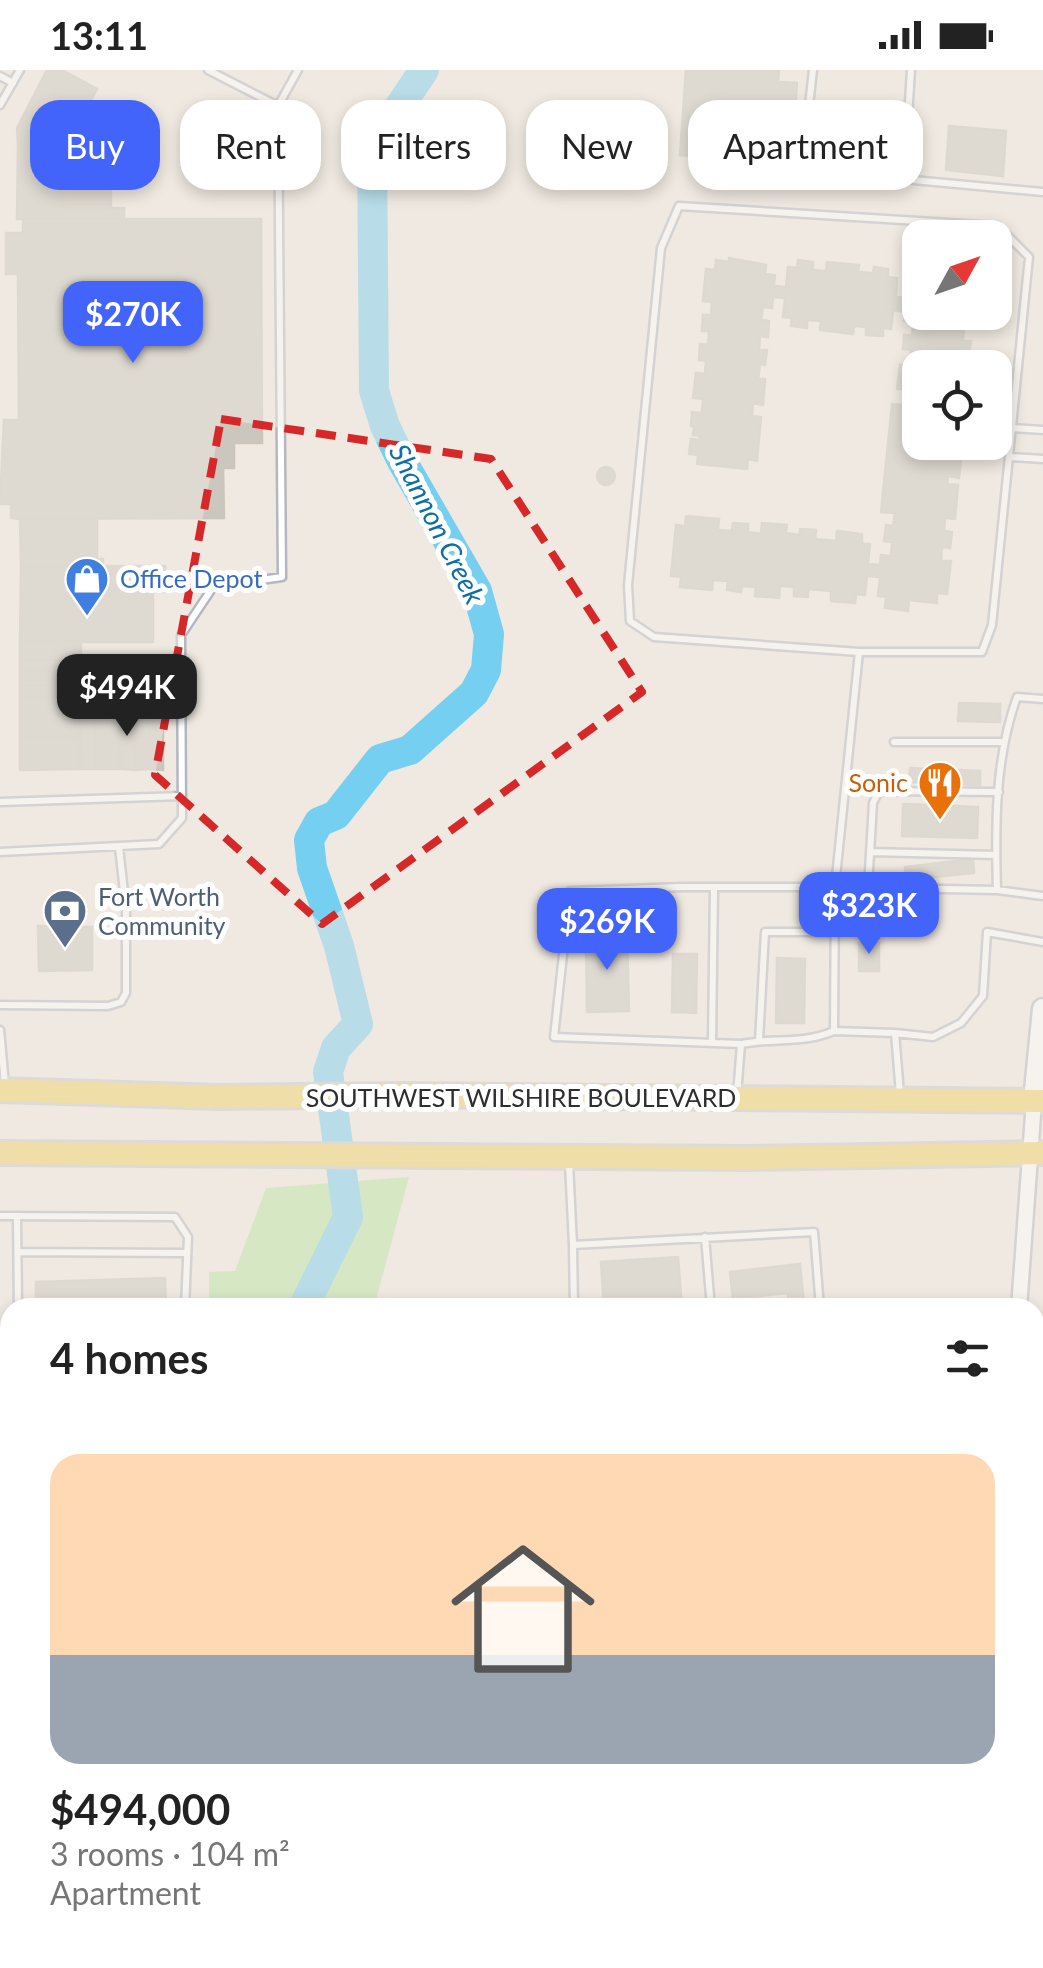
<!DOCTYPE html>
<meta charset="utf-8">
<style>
body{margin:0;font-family:Lato,sans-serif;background:#f2f2f2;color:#222;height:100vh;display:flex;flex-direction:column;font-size:38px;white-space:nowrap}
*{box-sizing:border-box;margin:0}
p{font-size:32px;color:#767676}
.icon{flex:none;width:55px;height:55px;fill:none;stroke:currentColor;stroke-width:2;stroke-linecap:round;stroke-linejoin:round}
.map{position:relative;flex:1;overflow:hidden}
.sheet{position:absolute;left:0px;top:1228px;width:1045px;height:672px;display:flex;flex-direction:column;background:#fff;border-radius:30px 30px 0 0;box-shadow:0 5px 15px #0003}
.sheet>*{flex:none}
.hud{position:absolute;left:30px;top:30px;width:985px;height:90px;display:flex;gap:20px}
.needle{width:65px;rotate:50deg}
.tools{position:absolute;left:902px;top:150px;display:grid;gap:20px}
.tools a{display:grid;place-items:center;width:110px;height:110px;border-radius:20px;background:#fff;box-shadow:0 5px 15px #0003;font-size:50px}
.price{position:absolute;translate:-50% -85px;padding:0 22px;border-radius:20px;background:#4264fb;color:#fff;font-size:32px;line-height:65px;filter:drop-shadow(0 2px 5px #0008)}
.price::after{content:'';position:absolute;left:50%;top:60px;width:30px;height:22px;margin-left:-15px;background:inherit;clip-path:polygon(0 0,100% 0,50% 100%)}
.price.on{background:#222;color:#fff}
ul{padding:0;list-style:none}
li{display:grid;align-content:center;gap:20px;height:530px;padding:0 50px}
li span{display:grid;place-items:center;height:310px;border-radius:30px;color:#555}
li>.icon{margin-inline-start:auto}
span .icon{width:180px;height:180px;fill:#fffc;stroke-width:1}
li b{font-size:42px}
h2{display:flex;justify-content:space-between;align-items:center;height:120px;padding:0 50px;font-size:42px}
.pill{padding:0 35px;border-radius:30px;background:#fff;box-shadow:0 5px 15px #0003;font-size:35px;line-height:90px}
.pill.on{background:#4264fb;color:#fff}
.status{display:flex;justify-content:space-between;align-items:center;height:70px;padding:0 50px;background:#fff;direction:ltr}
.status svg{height:28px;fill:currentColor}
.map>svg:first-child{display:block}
</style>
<div class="status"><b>13:11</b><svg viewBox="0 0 49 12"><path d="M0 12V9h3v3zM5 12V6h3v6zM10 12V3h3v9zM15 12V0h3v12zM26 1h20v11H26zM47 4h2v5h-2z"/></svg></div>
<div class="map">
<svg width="1043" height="1898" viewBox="0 0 1043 1898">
<rect width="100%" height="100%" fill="#efe9e1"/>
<path fill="#b6e59e" d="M409,1107L374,1237H209V1202L235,1201L266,1118Z
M183,1890H402V1898H185Z"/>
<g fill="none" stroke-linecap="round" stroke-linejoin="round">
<path stroke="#75cff0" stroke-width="30" d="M303,1238L348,1147L328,1002L336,978L358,954L339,876L312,798L309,770L319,752L336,745L380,689L410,680L474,623L486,600L489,564L477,521L402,391L385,356L374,321L372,78L424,0
M303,1890L304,1898"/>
</g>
<path fill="#cbc7bf" stroke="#cbc5ba" stroke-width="2.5" d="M47,0H62L97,19L77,56L78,74H18L17,58Z
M686,0H779L778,12L797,13L795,46L776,44L773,92L680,85Z
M949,56L1006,61L1003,106L946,100Z
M18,74H111V138H124V149H17Z
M23,149H261L262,373H234V398H223L224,448L20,449L11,448V434H0L4,350H19L18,204H6V163H23Z
M729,188L766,195L765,204L775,205L774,216L786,217L788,197L797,198L798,190L813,192V200L826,201L827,192L859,195L858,202L873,203L874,197L888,199V207L897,208L896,227L908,228L910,209H917L920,199V242H975L974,258L964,257L963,271H971L969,287L962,286L961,298H920V372H963L959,408L948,406L947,414L958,415L955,449L945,448L944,461L952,462L950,478L942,477L941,491H951L947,524L937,523V533L909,530L908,541L885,538L886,527L878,526L880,507L867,506L865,525L856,524L855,533L831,531V521L808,519V527L794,526V517L780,516L779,528L755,526L756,517L742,516L741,522L727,520L728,511L713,510L712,520L680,517L681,507L671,506L676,455L685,456L686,446L719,449L718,460L732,461L733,453L748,454V462L761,464L762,453L787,455L786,463L800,465V459L816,460L815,469L836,471L837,461L862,464V474H870L868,494L880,495L881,485L891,486L892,472L884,471L886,455L893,456L895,443L881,442L892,334L905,335L906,319H897L900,295L909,296L911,280L903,279L904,265L912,266L913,252L904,251L905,242L893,240L891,259L883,258V266L866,265V257L854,256L853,264L820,260L821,251L807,250V258L791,256L792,248L783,247L785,228L773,227L772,238L763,237L761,250L769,251L768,267L760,266L759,280H767L765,295L760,294L758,309H765L763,335L753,333L752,346L761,347L757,391L748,389L747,399L697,394L698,385L689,384L691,369L699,370L700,366L693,365L694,356H691L692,342L702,343L703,329L693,328L696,303L705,304L706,291L699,290L700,274L708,275L709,261H702L703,245H711L712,232L703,231L706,199L715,200L716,190L729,192Z
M597 406a9 9 0 1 1 18 0a9 9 0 1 1-18 0Z
M20,449H97V489H103V496H21Z
M21,496H165V522H153V572H20Z
M20,572H81V590H20Z
M20,590H81V601H20Z
M20,601H81V615H20Z
M20,615H81L80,627H20Z
M20,627H80L81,667H20Z
M157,633H163V700L149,699V638H156Z
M959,633L1000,634V652L958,651Z
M80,638H95V699H80Z
M95,638H120V699H95Z
M120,638L134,639L135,700L120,699Z
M149,638V699L135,700L134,639Z
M20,667H81L80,699L20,700Z
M910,698L980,701V715L909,712Z
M903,734L978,737L977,768L902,766Z
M973,789L974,803L906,810L905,797Z
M38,856L92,857V900L39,901Z
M627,864L629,941L587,942L586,865Z
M859,873H879V901H859Z
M673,884H697L696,943L672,942Z
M777,888L805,889L804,953H776Z
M678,1187L682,1238H604L601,1192Z
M800,1194L804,1233L789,1235L788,1223L733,1229L730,1202Z
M165,1208L166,1238H36V1212Z
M0,1497H10V1545L0,1542Z
M0,1602H10V1637H4L3,1651H0Z
M0,1700L10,1701L9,1747H0Z
M1036,1810L1043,1811V1848L1035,1847Z
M10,1873V1890H83L74,1898H14L0,1882Z
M674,1890H700L704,1898H678Z
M706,1890H732L736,1898H709Z
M888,1891L938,1898H887Z"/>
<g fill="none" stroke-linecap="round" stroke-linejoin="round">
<defs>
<path id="lane" d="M208,0L278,36
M813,0L804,80L814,97L827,102L1043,122
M0,6L13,13
M0,35L20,0
M904,109L911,0
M1013,358L1043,360
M1010,387L1043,389
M1043,629L1017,627C995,688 995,755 997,820L1043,826
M894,672H1003
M0,732L182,726
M0,782L159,774L182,748L181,565L213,517L282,507L278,36L298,0
M870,782L996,785
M868,817L873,733L879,721L999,722
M0,935L108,936L121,932L126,923V840L119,777
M0,960L5,1014
M895,963L933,967L961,953L983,926L987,862L1043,872
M712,971L714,818
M759,971L765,862H836
M741,974C776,967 800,975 834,961
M900,1024L895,963L834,961L835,817L997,820
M737,1025L741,974L554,967L570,821L682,817H835L859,582H982L992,555L1029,187L998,156L679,136L661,178L628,515L630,551L654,567L859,582
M569,1093L573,1175L814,1162L820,1238
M0,1146L175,1147L188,1167L185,1238
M17,1146L18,1238
M705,1167L711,1238
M573,1175L574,1238
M18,1182L187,1183
M0,1285H10
M0,1354L10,1349
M1035,1366H1043
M1035,1487H1043
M0,1834L10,1826
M130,1898L140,1890"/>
<path id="street" d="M1019,1238L1034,1031
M1035,1670H1043
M760,1890L763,1898
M1035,1890H1043
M987,1898V1890"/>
<path id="secondary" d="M1034,1031L1043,939"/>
<path id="primary" d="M0,1020L219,1027L406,1025L1043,1031
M0,1083L746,1088L1043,1083"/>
</defs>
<use href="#lane" stroke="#b4b7c1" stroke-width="11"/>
<use href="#street" stroke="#b4b7c1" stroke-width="19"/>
<use href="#secondary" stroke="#b4b7c1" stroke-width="25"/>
<use href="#primary" stroke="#c9c9c9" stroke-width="28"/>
<use href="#lane" stroke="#fff" stroke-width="6"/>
<use href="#street" stroke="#fff" stroke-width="14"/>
<use href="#secondary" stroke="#fff" stroke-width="20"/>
<use href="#primary" stroke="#f2d163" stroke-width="22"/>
</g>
<path d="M0 0H1043V1898H0ZM221,349L491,389L642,622L322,854L155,705Z" fill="#efe9e1" fill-opacity=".55" fill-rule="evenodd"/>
<path fill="none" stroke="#d62828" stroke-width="8" stroke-dasharray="20 12" stroke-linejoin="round" d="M221,349L491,389L642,622L322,854L155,705Z"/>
<defs>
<symbol id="shop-pin" viewBox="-11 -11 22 30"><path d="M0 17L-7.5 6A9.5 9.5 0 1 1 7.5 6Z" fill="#3f7fe0" stroke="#fff"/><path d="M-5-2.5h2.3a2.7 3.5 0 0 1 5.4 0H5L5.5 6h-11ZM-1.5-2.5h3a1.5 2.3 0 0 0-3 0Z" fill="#fff"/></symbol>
<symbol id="restaurant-pin" viewBox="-11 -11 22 30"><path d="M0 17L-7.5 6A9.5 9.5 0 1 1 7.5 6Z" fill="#e8710a" stroke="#fff"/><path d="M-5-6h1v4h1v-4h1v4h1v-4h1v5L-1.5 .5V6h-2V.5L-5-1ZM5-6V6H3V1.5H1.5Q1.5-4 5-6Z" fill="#fff"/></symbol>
<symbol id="bank-pin" viewBox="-11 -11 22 30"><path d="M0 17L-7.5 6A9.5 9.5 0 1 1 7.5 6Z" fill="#5c6f8a" stroke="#fff"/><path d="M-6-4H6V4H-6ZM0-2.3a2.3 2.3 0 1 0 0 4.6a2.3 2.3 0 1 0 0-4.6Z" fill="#fff"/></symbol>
</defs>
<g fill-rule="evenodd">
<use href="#shop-pin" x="62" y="484" width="50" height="68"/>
<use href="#restaurant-pin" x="915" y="688" width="50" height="68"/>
<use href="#bank-pin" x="40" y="816" width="50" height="68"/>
</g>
<g text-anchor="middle" stroke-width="10" stroke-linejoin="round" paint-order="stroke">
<g font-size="25" fill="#366cbe" stroke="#fff" text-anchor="start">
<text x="120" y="518">Office Depot</text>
</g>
<g font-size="25" fill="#c56008" stroke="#fff" text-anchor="end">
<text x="908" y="722">Sonic</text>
</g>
<g font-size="25" fill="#4e5e75" stroke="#fff" text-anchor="start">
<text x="98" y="836">Fort Worth<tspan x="98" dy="29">Community</tspan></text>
</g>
<g font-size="25" fill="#2e2e2e" stroke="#fff">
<text x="521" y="1037">SOUTHWEST WILSHIRE BOULEVARD</text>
</g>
<g font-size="28" font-style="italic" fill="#0d6fa3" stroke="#fff">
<text transform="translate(437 454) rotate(63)" y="10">Shannon Creek</text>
</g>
</g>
</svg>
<div class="tools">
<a><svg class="needle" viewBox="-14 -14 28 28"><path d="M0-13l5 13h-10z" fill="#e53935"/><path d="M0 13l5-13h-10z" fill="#767676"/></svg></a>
<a><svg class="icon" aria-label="locate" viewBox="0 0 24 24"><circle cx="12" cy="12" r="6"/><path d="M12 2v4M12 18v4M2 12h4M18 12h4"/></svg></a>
</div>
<b class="price" style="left:133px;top:296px">$270K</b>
<b class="price on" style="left:127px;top:669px">$494K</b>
<b class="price" style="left:869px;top:887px">$323K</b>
<b class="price" style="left:607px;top:903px">$269K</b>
<div class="hud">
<a class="pill on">Buy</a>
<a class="pill">Rent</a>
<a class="pill">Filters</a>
<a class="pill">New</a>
<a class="pill">Apartment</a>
</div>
<section class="sheet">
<h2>4 homes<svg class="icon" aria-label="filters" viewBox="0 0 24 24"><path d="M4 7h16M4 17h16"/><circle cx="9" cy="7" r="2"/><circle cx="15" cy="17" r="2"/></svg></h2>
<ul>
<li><span style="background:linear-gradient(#ffd9b3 65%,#9aa5b1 0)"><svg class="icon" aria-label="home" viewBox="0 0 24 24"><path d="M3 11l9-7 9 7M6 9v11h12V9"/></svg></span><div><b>$494,000</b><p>3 rooms · 104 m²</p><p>Apartment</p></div></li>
</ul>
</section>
</div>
